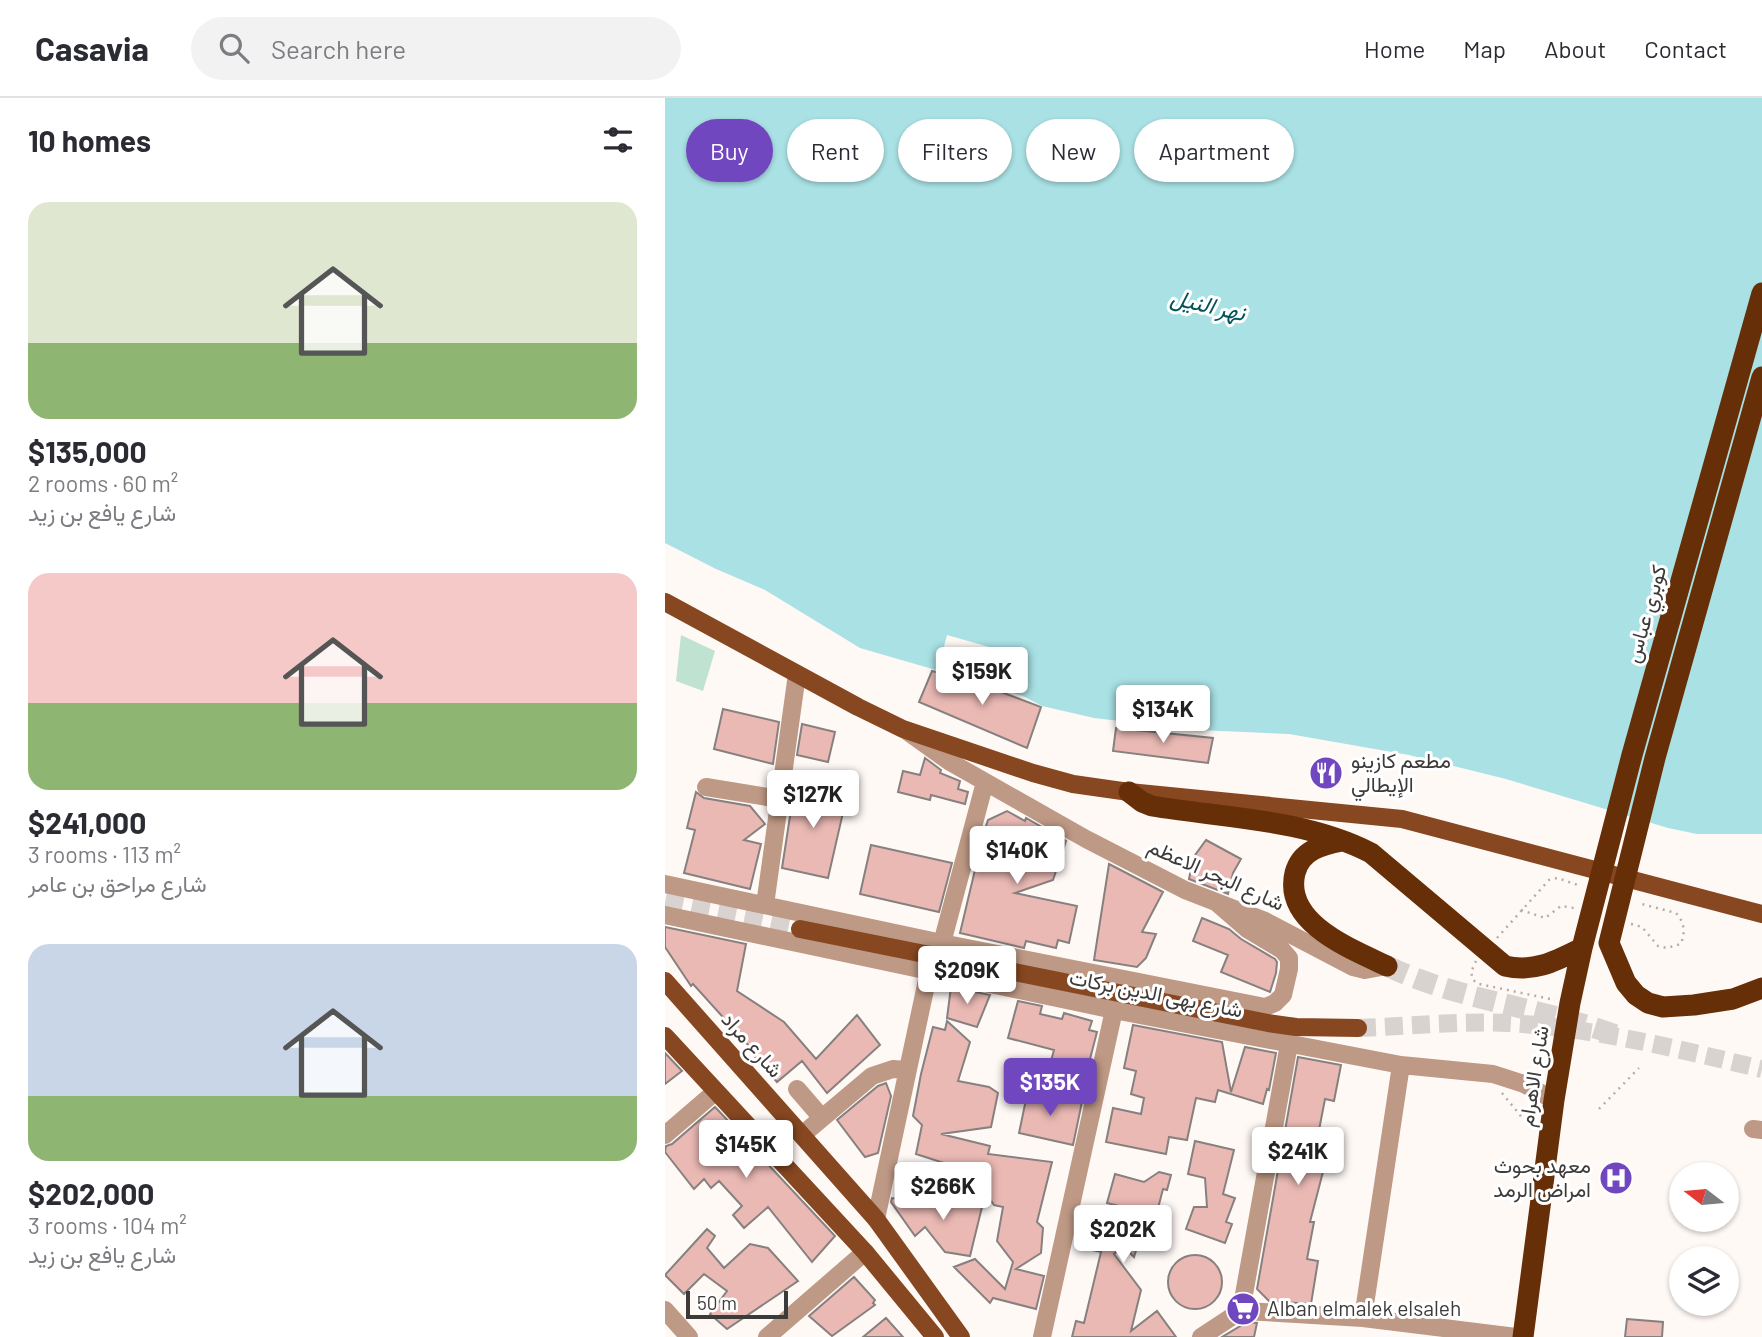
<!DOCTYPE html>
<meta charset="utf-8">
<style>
body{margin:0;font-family:Barlow,Vazirmatn,sans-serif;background:#f2f2f3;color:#2b2b33;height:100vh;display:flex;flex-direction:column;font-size:26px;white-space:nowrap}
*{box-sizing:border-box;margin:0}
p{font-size:23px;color:#7c7c81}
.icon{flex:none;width:38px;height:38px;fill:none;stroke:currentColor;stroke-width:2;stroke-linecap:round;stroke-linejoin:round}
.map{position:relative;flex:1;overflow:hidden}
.side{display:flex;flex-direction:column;background:#fff;width:665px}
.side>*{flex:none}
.hud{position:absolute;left:21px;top:21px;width:665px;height:63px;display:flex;gap:14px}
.needle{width:46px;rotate:286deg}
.fabs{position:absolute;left:1004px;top:1064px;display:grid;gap:14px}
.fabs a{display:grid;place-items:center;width:70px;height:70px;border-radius:50%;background:#fff;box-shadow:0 2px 5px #0004;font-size:35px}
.scale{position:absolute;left:21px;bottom:18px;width:102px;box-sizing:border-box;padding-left:7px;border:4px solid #3d3b3a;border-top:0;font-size:19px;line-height:24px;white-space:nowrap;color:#3d3b3a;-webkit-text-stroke:5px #fff;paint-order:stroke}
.price{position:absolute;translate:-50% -60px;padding:0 16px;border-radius:7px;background:#fff;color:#222;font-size:23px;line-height:46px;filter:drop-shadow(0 2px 4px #0008)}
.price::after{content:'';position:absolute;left:50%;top:42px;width:21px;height:16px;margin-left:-10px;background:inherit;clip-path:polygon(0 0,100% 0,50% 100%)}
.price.selected{background:#7147c0;color:#fff}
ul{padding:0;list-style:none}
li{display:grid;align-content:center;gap:14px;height:371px;padding:0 28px}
li span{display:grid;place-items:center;height:217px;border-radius:21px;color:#555}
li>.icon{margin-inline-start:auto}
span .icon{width:126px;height:126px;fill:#fffc;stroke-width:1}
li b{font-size:30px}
h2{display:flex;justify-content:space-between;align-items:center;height:84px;padding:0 28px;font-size:30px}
.chip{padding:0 24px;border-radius:32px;background:#fff;box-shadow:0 2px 5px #0004;font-size:24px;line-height:63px}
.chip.selected{background:#7147c0;color:#fff}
header{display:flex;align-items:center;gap:42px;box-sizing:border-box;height:98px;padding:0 35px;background:#fff;border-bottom:2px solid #e1e1e2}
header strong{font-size:33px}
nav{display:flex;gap:38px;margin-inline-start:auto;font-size:24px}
.search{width:490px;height:63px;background:#f2f2f3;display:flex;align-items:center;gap:18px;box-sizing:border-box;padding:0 24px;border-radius:38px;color:#7c7c81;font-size:26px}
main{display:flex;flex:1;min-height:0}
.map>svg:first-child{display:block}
</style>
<header>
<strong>Casavia</strong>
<div class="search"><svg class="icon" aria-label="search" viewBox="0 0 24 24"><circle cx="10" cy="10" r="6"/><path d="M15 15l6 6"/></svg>Search here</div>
<nav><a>Home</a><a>Map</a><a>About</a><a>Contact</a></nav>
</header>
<main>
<section class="side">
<h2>10 homes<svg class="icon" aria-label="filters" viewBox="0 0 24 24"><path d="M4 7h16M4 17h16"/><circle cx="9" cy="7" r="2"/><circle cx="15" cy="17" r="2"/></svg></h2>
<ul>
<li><span style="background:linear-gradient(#dfe7d0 65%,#8fb573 0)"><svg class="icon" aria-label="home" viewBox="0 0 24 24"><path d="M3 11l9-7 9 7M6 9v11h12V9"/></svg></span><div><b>$135,000</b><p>2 rooms · 60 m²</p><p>شارع يافع بن زيد</p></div></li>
<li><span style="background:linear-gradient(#f6c9c9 60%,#8fb573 0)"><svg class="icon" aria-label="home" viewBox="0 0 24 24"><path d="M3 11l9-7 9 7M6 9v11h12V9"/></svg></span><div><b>$241,000</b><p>3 rooms · 113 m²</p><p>شارع مراحق بن عامر</p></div></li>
<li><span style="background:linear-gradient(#c9d6e8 70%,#8fb573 0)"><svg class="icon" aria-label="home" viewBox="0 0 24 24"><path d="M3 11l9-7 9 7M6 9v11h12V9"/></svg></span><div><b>$202,000</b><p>3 rooms · 104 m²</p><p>شارع يافع بن زيد</p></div></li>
</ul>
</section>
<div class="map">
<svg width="1097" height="1239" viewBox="0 0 1097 1239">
<rect width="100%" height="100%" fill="#fff9f6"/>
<path fill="#bfe2d1" d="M16,537L50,553L38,593L11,583Z"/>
<path fill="#a9e1e4" d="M0,0H1097V736H1032L1003,730L841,681L744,657L624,636L533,632L429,620L377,608L358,598L333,590L195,550L100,492L51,471L0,445Z"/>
<path fill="#fff9f6" d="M282,537L324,549L318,567L277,556Z"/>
<path fill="#eab9b4" stroke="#86807f" stroke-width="2" d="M267,573L307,583L376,609L362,650L254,604Z
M58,611L114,624L108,666L49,651Z
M137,626L170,634L163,664L132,657Z
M451,630L548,640L543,665L448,653Z
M260,660L276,672L275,675L295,683L293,691L303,694L300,706L266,697L265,702L233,694L238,673L255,677Z
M130,686L182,697L163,780L117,770Z
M31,694L39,700L85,708L100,726L79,742L96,746L85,791L19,775L30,732L22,730Z
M342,713L360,723L361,720L401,743L388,782L350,795L412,808L404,845L393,842L391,850L361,843L359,850L295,835L319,734L323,722Z
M541,742L576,761L568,775L563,796L524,781L528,760Z
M206,747L287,765L274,814L195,796Z
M444,766L498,794L477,834L491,836L481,860L472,869L429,862Z
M537,820L564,831L576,841L610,861L612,864L611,875L605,894L556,874L563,857L528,843Z
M0,829L81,846L72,893L119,924L151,961L192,917L215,947L162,995L137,963L112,984L83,951L85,949L28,886L26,888L0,849Z
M286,889L325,897L312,929L282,920Z
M353,903L377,908L375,916L397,921L399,915L427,923L424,932L432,934L419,984L383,974L389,952L343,940Z
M282,923L305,944L293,983L324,989L333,995L326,1029L276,1036L325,1048L323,1056L387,1064L372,1124L378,1130L376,1155L351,1171L379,1178L371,1211L328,1200L325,1205L289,1169L310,1161L340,1191L348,1164L332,1143L338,1109L329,1107L307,1074L251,1056L257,1027L248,1018L256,976L268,929L280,932Z
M468,927L557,944L566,994L580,949L611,955L604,992L602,991L598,1006L553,992L550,1004L531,1000L522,1042L504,1039L501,1056L441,1044L448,1010L476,1016L479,1000L466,996L471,973L459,970Z
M0,955L17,973L0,986Z
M633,959L676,967L669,1003L660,1001L654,1032L668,1035L645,1124H649L642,1161L653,1163L646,1206L604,1203L592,1191Z
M221,985L226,998L213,1055L200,1059L172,1022L213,988Z
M363,992L417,1004L408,1047L354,1035Z
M50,1009L68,1028L62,1035L80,1048L83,1045L170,1138L147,1164L103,1109L79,1130L68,1117L77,1108L54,1083L46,1090L39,1081L29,1091L0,1054L1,1048L7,1046Z
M530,1043L569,1052L558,1096L570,1100L561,1124L567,1126L560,1145L521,1131L529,1109H542L540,1080L523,1076Z
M494,1074L506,1077L502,1092L498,1091L491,1118L482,1116L469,1159L458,1148L449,1156L476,1192L466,1233L492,1213L511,1239H407L411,1223L419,1225L436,1154L427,1152L432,1131L447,1135L454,1108L442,1105L450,1076L479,1084Z
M299,1099L317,1109L305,1158L280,1154L260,1129L250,1138L226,1104L227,1100L290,1107Z
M42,1131L50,1138L42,1150L59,1170L85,1146L103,1150L133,1183L62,1231L45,1216L62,1193L39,1176L19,1196L0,1177Z
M503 1184a27 27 0 1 1 54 0a27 27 0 1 1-54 0Z
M189,1179L210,1202L208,1205L210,1207L167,1238L144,1218Z
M221,1220L238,1239H198Z
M962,1221L998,1224L997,1239H960Z
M582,1224L592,1225L589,1239H557Z"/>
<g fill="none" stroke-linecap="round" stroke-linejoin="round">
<path stroke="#d8d3d0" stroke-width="18" stroke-dasharray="18 9" stroke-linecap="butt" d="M0,804L135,831
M693,930C743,928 794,923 843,925C930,930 1013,951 1097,971"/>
<path stroke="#d8d3d0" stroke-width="21" stroke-dasharray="21 10" stroke-linecap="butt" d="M722,868C795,903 877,909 953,938"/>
<path stroke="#b3aeac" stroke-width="2.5" stroke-dasharray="2 5" stroke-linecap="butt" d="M298,580L303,563
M308,583L313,565
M328,588L333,572
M856,812L880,820L896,808L909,810
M966,826L977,829L993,848L1002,850L1016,846C1020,834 1020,825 1011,815L973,805
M832,840L884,782L892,780L916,788
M811,863L806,874L808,882L814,886L890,902
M837,995L859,1022
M934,1011L974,970"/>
<path stroke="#be9985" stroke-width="18" d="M243,634L285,664L421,741L520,792L600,823L688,869L700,872L722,868
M41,689L115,701
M0,786L277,845L600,909L610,905L618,897L624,871V860L617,852L582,831L552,805
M100,807L132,576
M0,817L449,912L736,967L828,976L859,986L889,1002
M277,845L320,684
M132,991L157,1020
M1088,1031L1097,1032
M0,1037L50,994
M137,1037L207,978L228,971L243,972
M211,1121L264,873
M0,1212L24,1239
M576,1213L624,946
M698,1220L736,967
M102,1239L200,1154
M377,1239L449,912
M536,1239L571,1216L580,1213L698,1220L851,1239"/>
<path stroke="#864721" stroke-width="18" d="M0,504L193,609L238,631L368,675L408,686L464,694L737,721L1097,816
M135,831L603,925L631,929L693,930
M0,883L211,1121L296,1239
M0,938L200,1154L270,1239"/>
<path stroke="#672f08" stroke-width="21" d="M1097,279L990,660L944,845L961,885L971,897L983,905L998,909L1029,907L1068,901L1097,890
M464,694L477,704L487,708C559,720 640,721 706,755L840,868C869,875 891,863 917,850
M677,743C657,747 636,752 630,775C618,825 686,851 722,868
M858,1239L889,1002L905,905L917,850L967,657L1097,195"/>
</g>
<defs>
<symbol id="restaurant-disc" viewBox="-11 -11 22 22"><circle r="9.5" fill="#7147c0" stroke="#fff"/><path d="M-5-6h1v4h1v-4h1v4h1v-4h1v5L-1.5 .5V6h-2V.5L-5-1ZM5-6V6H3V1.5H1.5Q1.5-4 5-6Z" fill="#fff"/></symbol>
<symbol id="hospital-disc" viewBox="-11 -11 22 22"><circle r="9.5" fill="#7147c0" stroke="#fff"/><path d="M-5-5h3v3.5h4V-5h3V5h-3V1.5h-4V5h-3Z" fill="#fff"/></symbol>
<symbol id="supermarket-disc" viewBox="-11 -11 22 22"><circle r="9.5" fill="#7147c0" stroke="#fff"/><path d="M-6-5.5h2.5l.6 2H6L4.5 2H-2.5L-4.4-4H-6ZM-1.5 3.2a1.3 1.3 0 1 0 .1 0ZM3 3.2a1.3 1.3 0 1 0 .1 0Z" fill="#fff"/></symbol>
</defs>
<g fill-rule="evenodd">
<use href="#restaurant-disc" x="642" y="656" width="38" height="38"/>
<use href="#hospital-disc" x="932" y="1061" width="38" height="38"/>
<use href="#supermarket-disc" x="559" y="1192" width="38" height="38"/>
</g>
<g text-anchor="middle" stroke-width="6" stroke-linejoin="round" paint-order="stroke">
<g font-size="21" fill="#3d3b3a" stroke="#fff">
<text transform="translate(981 516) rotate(-74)" y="7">كوبري عباس</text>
<text transform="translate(551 777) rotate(24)" y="7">شارع البحر الاعظم</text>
<text transform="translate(491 896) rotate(11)" y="7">شارع بهى الدين بركات</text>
<text transform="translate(87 947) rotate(48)" y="7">شارع مراد</text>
<text transform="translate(869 978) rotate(-81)" y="7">شارع الاهرام</text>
</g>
<g font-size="21" fill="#3d3b3a" stroke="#fff" text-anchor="start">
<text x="686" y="670">مطعم كازينو<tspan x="686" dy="24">الإيطالي</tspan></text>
<text x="926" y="1075" text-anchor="end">معهد بحوث<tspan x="926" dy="24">امراض الرمد</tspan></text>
<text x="602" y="1218">Alban elmalek elsaleh</text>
</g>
<g font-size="23" font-style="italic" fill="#005458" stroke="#fff">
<text transform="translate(543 207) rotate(13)" y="8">نهر النيل</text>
</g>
</g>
</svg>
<div class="fabs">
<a><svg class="needle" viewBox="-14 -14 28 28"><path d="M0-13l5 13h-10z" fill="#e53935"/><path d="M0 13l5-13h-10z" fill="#7c7c81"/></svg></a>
<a><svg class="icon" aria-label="layers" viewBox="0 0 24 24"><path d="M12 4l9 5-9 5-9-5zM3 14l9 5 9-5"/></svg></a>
</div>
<div class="scale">50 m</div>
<b class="price" style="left:317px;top:609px">$159K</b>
<b class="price" style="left:498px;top:647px">$134K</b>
<b class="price" style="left:148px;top:732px">$127K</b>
<b class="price" style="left:352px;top:788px">$140K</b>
<b class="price" style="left:302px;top:908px">$209K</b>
<b class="price selected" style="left:385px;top:1020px">$135K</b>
<b class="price" style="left:81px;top:1082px">$145K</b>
<b class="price" style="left:633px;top:1089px">$241K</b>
<b class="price" style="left:278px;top:1124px">$266K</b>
<b class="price" style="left:458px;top:1167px">$202K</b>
<div class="hud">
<a class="chip selected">Buy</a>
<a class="chip">Rent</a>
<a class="chip">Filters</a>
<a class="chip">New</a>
<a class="chip">Apartment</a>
</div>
</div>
</main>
